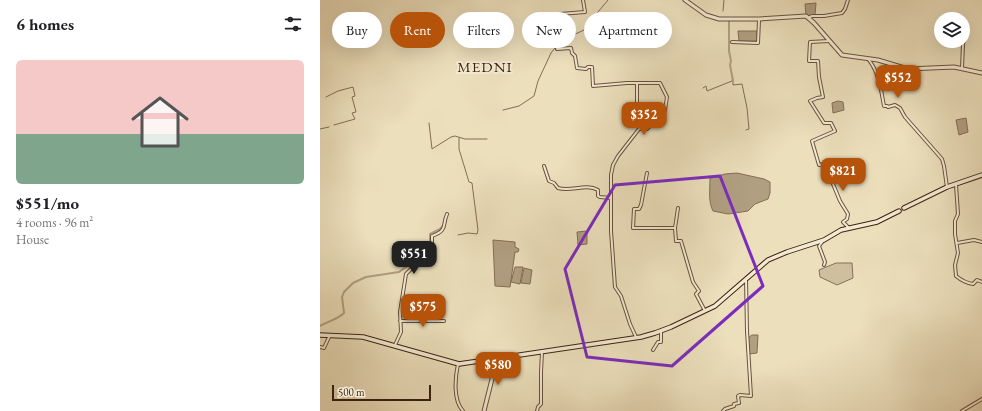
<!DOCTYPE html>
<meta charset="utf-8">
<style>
body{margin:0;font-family:"EB Garamond",serif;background:#f2f2f2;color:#202124;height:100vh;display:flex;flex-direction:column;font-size:15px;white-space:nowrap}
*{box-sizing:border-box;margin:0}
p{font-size:13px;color:#757577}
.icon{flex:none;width:22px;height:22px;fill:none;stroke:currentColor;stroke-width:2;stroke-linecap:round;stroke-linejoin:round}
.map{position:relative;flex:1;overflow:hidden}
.details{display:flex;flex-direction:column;background:#fff;width:320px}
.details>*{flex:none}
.top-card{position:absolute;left:12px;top:12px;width:380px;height:36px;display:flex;gap:8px}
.buttons{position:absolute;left:614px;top:12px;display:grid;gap:8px}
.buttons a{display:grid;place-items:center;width:36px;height:36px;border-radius:50%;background:#fff;box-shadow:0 4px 16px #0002;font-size:20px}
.scale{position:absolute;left:12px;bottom:10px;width:99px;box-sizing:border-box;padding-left:4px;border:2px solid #3e2311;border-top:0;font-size:11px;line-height:14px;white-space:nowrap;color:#3e2311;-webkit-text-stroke:3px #f3ead3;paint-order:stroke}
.price{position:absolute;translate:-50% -34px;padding:0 9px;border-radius:8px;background:#b45309;color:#fff;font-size:13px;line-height:26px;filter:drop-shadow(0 1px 2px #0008)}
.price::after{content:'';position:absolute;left:50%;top:24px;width:12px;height:9px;margin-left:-6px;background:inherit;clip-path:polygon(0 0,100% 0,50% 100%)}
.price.current{background:#222;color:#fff}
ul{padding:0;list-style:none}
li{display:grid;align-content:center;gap:8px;height:212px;padding:0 16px}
li span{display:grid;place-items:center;height:124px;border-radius:6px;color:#555}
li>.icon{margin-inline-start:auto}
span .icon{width:72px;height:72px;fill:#fffc;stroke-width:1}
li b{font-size:17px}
h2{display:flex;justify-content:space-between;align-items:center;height:48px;padding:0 16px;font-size:17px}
.tag{padding:0 14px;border-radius:18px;background:#fff;box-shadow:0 4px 16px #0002;font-size:14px;line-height:36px}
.tag.current{background:#b45309;color:#fff}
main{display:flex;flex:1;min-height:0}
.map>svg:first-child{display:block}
</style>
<main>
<section class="details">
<h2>6 homes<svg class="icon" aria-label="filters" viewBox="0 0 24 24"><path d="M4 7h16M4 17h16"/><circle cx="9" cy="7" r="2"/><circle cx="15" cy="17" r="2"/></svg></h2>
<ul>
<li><span style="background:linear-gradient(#f6c9c9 60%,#7fa58c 0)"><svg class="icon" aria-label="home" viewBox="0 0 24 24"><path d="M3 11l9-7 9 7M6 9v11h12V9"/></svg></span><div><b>$551/mo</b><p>4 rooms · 96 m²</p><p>House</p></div></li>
</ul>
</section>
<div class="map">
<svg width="662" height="411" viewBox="0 0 662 411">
<rect width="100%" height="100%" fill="#ecdfbc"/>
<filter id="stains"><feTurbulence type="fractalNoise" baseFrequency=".005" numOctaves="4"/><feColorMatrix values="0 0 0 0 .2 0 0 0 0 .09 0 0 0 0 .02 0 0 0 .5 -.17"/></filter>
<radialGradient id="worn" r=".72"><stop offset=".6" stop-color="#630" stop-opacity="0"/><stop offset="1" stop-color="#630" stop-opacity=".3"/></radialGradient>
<path fill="#cebf9f" stroke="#867158" d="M516,263H532L533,278L517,285L500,277L499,270Z"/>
<path fill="#b19f82" stroke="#836d55" d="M496,3L495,15L486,16L485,4Z
M418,31H437V40L435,41H419Z
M518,101L523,102L524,110L513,113L512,103Z
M646,118L648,132L639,135L636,120Z
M417,173L444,179L450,182V193L448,199L435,204L428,211L408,214L393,211C388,202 390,188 390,178L405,174Z
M267,231V244L258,245L257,232Z
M173,240L195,242V247L199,249L198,252H195L190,287L175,286Z
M195,267H203L200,284L191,282Z
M204,268L212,270L210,284L201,283Z
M432,335H438L437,353L429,354L428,338Z"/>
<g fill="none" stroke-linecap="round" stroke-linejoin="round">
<path stroke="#836d55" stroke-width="1" d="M403,11L404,0
M413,81V85L422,84L427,108L429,129L426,130
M383,88L386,86L387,91L412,81L413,79
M6,97L18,91L33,87L35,96L32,97L36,112L32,113L35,119L14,125
M183,110L199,106L214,96L218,81L231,53L242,39L249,37L264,30L267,25L288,0
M109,123L112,149L131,137L135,136L145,139H167
M0,129L9,127
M138,235L148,233L157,234L158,230L152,183L149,182L139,149V138"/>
<path stroke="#b19f82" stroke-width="2" d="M409,20V51L411,61L410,65L413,81
M0,326C8,321 17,320 24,313L22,297L24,292L33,283L46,277L79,272L100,257L107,255L110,249V234L120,229L124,224"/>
<defs>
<path id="minor" d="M215,16L265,12L263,0
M488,18L492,16H504L522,13L525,9L528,0
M509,41L490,42L489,61H498L499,77L503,97L497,98L490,101L504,123H511L515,131L492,141L499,165L504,164L506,167L520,201L528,214L527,219L523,222L529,228
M412,42L438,43L439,20
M237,49L251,48L252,53L255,56L257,68L266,69L268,67H272L273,86L307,83H340L347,97L345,110L327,129H319L298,156L293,165L291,175V231L295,287L301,296L310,324L316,337
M549,60C559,73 561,90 564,106H567L568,107L575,105L580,108L585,117L622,159L624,166L627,187
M642,68L643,44L644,39
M317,83V102
M224,166L229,181L234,183L238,188C251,192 266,183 278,190V196L280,197L291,198
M327,173L321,205L319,209H314L313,228H355L356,241H361L373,282L379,291L376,294L385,311
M636,185L638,214L635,221V234L638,253L635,265L636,276C642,281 646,283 653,284L657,280L662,282
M355,228L358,208
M503,241L499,246L505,262L504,265
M637,243L654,240L662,242
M80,321H124
M75,345L81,332L80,312L86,274L99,261L109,258L112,254V236C128,230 122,226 127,214
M0,347L4,348L10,335
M333,350L338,342H341V331
M138,364C135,378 133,400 143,411
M217,411L218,407L221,404V372L222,352
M403,411L405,409L414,406V404L419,403L418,396L420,395L431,396L427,331L426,279
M642,411L662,399"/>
<path id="tertiary" d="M365,0L386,15L399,19H439L486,16L494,23L522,55L558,60L588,69L634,67L662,73
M164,411L175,367V359"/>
<path id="secondary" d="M584,208L627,187L662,175
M0,335L43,337L139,364L321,337L335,333L351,327L395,306L448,260L467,252L504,240L521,230L557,222L579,211"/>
</defs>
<use href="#minor" stroke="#6a523c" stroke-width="4"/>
<use href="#tertiary" stroke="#6a523c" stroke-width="5"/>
<use href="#secondary" stroke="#3e2311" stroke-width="5.5"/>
<use href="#minor" stroke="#f3ead3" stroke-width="2"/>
<use href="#tertiary" stroke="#f3ead3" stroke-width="3"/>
<use href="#secondary" stroke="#f3ead3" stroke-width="3.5"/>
</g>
<path fill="none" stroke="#7b2cbf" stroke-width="3" stroke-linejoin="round" d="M400,176L443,286L352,366L267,357L245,269L295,185Z"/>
<g text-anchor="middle" stroke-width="4" stroke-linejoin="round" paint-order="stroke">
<g font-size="15" letter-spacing="1" fill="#3e2311" stroke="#f3ead3">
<text x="165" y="72">MEDNI</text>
</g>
</g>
<rect width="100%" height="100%" filter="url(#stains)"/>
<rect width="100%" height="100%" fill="url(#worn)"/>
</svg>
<div class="buttons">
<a><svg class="icon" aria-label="layers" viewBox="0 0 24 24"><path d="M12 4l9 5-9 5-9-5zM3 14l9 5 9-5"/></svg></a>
</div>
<div class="scale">500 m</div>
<b class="price" style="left:578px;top:99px">$552</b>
<b class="price" style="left:324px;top:136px">$352</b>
<b class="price" style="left:523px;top:192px">$821</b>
<b class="price current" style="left:94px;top:275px">$551</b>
<b class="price" style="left:103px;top:328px">$575</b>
<b class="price" style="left:178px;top:386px">$580</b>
<div class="top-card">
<a class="tag">Buy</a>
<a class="tag current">Rent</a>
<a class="tag">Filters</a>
<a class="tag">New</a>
<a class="tag">Apartment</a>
</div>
</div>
</main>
